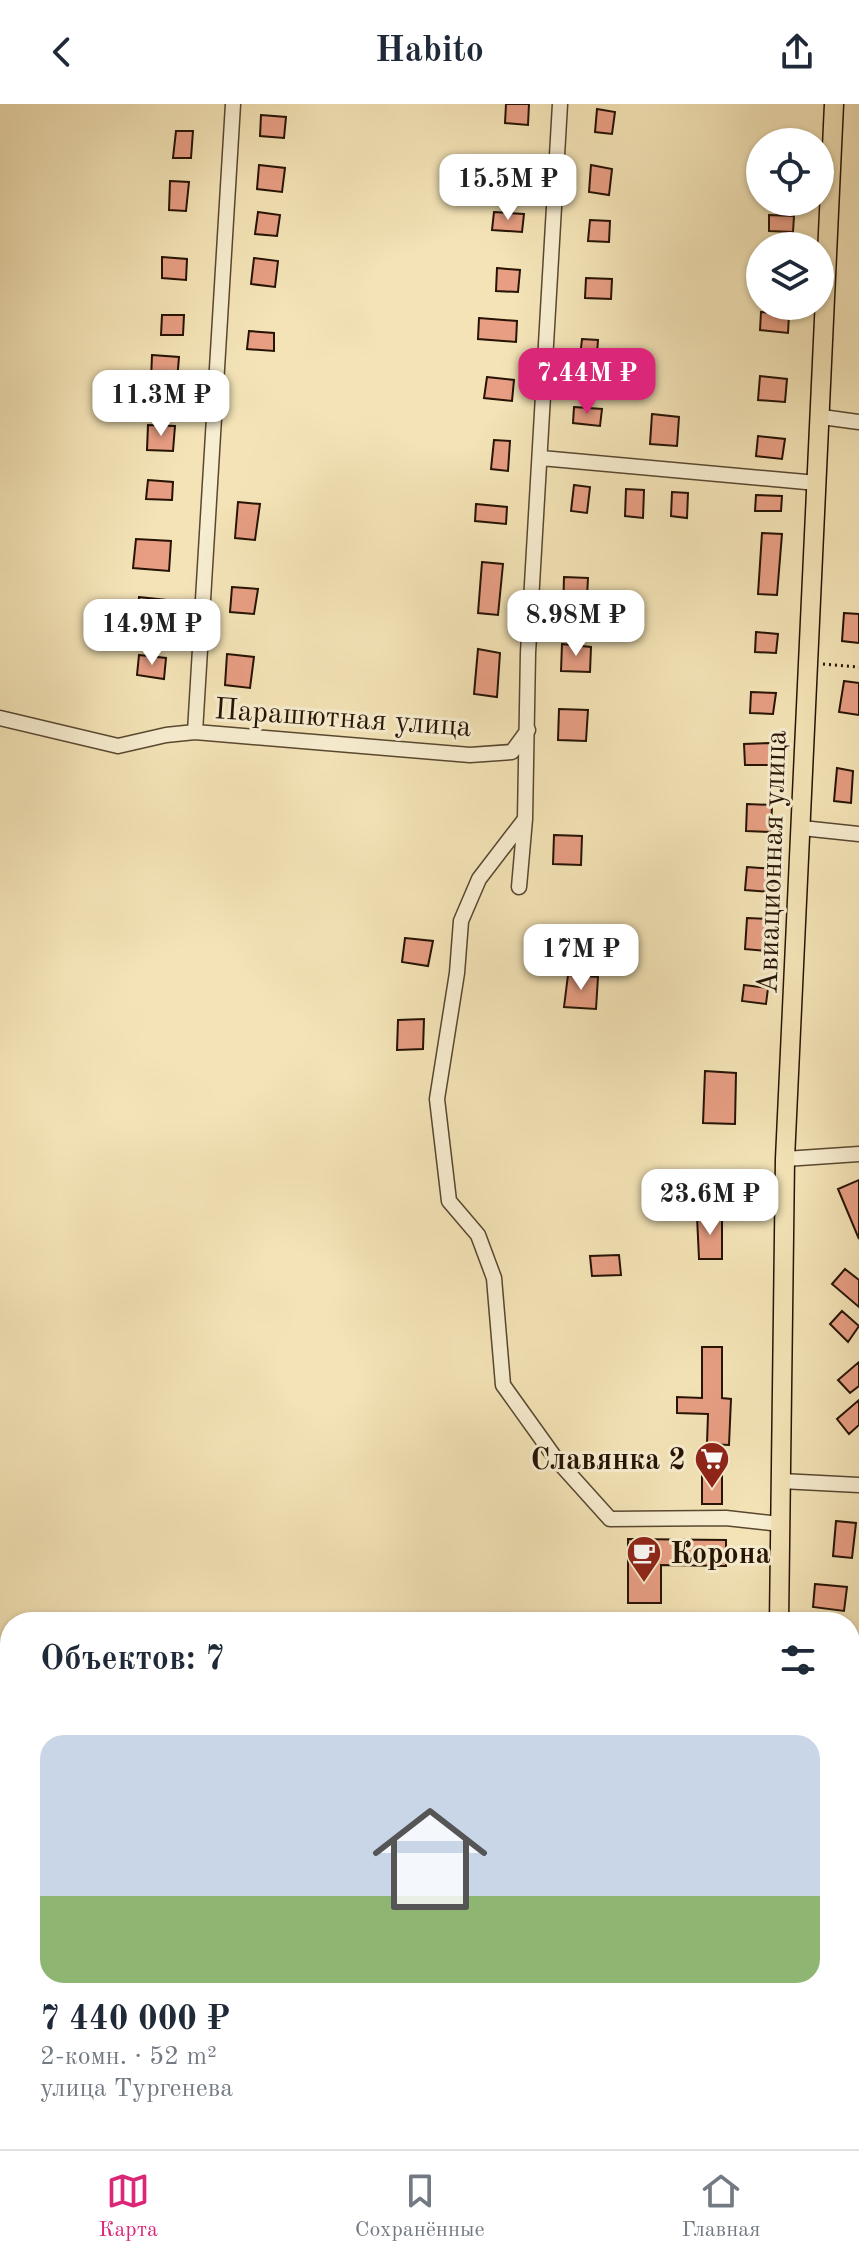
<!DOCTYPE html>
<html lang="ru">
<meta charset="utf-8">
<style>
body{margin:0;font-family:"Old Standard TT",serif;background:#f6f6f7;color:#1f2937;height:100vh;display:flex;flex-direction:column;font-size:30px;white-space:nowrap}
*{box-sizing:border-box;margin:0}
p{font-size:26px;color:#747a83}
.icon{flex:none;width:44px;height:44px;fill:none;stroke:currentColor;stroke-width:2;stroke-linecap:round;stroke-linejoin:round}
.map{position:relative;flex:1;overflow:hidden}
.side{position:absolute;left:0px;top:1508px;width:860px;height:538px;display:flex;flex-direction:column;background:#fff;border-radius:32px 32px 0 0;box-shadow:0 2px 6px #0004}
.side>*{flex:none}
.fabs{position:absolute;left:746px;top:24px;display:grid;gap:16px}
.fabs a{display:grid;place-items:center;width:88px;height:88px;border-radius:50%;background:#fff;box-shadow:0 2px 6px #0004;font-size:40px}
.price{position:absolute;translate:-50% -68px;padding:0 18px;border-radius:16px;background:#fff;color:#222;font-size:26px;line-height:52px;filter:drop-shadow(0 2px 4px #0008)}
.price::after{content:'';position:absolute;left:50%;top:48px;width:24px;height:18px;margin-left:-12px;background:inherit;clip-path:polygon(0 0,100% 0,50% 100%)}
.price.active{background:#db2777;color:#fff}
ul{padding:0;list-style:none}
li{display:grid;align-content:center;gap:16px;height:424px;padding:0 40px}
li+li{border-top:2px solid #e0e1e3}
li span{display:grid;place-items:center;height:248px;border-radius:24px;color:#555}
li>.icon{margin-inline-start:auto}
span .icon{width:144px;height:144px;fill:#fffc;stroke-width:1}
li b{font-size:34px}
h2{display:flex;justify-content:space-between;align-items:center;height:96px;padding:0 40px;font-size:34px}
header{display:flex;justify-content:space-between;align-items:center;height:104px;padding:0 40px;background:#fff;font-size:36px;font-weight:800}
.tabs{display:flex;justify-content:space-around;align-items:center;height:112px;border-top:2px solid #e0e1e3;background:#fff;font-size:22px;color:#747a83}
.tabs a{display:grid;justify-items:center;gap:4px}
.tabs .active{color:#db2777}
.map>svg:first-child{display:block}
</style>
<header><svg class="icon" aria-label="back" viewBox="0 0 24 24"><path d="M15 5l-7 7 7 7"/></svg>Habito<svg class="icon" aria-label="share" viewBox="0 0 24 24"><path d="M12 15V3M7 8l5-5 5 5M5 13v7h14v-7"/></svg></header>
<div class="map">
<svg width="859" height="2045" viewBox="0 0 859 2045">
<rect width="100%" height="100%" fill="#f3e3b6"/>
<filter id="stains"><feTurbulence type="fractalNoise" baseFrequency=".0025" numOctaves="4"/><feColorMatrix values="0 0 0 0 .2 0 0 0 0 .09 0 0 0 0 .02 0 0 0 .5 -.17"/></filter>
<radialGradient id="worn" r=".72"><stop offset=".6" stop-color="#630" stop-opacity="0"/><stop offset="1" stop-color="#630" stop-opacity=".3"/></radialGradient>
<path fill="#e79e83" stroke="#261304" stroke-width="2" d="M506,0H529L528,21L505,19Z
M597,5L615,8L612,30L595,28Z
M261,11L286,13L284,34L260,32Z
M176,27H193L191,54H173Z
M497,51L527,52V73L496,71Z
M259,61L285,64L282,88L257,85Z
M591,61L612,65L609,91L589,88Z
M170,77L189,78L186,107L169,106Z
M258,108L280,111L277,132L255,130Z
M494,108L524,110L522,128L492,126Z
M769,111L794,112L793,128L769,127Z
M590,116L610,117L609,138L588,137Z
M162,153L187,155L186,176L162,174Z
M254,154L278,157L275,183L251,180Z
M497,164L520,166L518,188L496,187Z
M586,174L612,175L611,195L585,194Z
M761,208L789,211L788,229L760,226Z
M162,211H184L183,231H161Z
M479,214L517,217L516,238L478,235Z
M249,227L274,229V247L247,245Z
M582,235L598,236L596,263L579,262Z
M152,251L179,253L177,277L151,276Z
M760,272L787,275L785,298L758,296Z
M487,273L514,276L512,297L484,294Z
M574,303L602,305L600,322L573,319Z
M652,310L679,313L677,342L650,340Z
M148,321L175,322L173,347L147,346Z
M758,332L785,335L782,355L756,352Z
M494,336L510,337L508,367L491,365Z
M148,376L173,378L172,396L146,395Z
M574,381L590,383L587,409L571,407Z
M626,385L644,386L643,414L625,412Z
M672,388L688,389L687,414L671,412Z
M756,391L782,392L781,407H755Z
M238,398L260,400L255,436L235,434Z
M476,400L507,403L506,420L475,417Z
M762,429L782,430L777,491L758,490Z
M136,435L171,437L169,467L133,464Z
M482,458L503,460L498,511L478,509Z
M564,473L588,474L586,512L563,511Z
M232,483L258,485L254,510L230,508Z
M139,493L166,496L163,525L137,522Z
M844,509L859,510V539L842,537Z
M756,528L778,530L776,549L755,548Z
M562,540L591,543L590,568L561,567Z
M478,545L500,549L497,593L474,590Z
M227,550L254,553L250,584L225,581Z
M139,551L166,554L164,575L137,571Z
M844,577L859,579V611L839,608Z
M751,588L776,589L773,610L750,609Z
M559,605L588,606L586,637L558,636Z
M771,639V661H745L744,640Z
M837,664L853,667L851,699L834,697Z
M747,700L772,701L771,728L746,727Z
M554,731L582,732L581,761L553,760Z
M747,763L774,765L772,788L745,786Z
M747,814L768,815L766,847L745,845Z
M405,834L433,837L428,862L402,858Z
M568,871L598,873L596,905L564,903Z
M744,881L768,884L766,900L742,897Z
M424,915L423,945L397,946L398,916Z
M705,967L736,969L735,1020L703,1019Z
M859,1076V1135L838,1085Z
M697,1112L722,1113V1155H699Z
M619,1151L621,1171L592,1172L590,1152Z
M845,1165L859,1176V1203L832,1180Z
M842,1207L859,1222L848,1238L830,1220Z
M702,1243H722V1294L731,1295L729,1341L707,1340L708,1310L677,1309V1293L702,1294Z
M859,1258V1282L850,1289L838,1276Z
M859,1296V1321L849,1330L837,1315Z
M702,1372H722V1400H702Z
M836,1417L856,1419L852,1454L833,1452Z
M628,1435L726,1436V1462L661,1461V1499H628Z
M815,1480L847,1483L844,1507L813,1503Z"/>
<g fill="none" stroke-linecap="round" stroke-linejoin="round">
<defs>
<path id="minor" d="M233,0L195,628L470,651L512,648L528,626
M822,313L859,318
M541,354L817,379
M0,614L118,642L166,631L195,628
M525,715L479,775L461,817L457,869L437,995L449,1097L478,1131L494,1174L503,1281L556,1355L610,1415L726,1414L780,1420
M802,724L859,730
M519,783L525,715L528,549L560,0
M785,1055L859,1050
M781,1377L859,1381
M0,1655L10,1656
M0,1929L10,1927
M789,2036L790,2045"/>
<path id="major" d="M779,1518L785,1055L834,0
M850,1938L859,1936
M661,2045L675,2036"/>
</defs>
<use href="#minor" stroke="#594730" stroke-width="17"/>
<use href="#major" stroke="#261304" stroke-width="21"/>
<path stroke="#261304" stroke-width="3" stroke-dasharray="2 4" stroke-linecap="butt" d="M823,560L859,563"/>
<use href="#minor" stroke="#f7edd0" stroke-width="14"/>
<use href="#major" stroke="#f3e3b6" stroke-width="18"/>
</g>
<defs>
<symbol id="supermarket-pin" viewBox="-11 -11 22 30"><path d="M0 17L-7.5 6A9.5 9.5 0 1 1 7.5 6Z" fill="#8f2418" stroke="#f7edd0"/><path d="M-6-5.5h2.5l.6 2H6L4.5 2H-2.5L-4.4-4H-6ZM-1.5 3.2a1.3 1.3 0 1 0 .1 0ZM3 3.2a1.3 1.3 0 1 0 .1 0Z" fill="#fff"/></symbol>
<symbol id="cafe-pin" viewBox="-11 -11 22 30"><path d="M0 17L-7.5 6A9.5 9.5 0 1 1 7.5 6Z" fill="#8f2418" stroke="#f7edd0"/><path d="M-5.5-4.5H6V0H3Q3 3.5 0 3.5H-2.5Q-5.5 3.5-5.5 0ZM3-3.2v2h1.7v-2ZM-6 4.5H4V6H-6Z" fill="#fff"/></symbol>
</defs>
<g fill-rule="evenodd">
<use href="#supermarket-pin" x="692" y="1335" width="40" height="54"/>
<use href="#cafe-pin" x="624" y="1429" width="40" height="54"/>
</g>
<g text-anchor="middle" stroke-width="6" stroke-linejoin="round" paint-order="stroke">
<g font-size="30" fill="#261304" stroke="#f7edd0">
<text transform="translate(343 613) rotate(4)" y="10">Парашютная улица</text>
<text transform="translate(771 758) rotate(-88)" y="10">Авиационная улица</text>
</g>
<g font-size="30" font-weight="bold" fill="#261304" stroke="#f7edd0" text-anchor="end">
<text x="686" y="1365">Славянка 2</text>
<text x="670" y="1459" text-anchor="start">Корона</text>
</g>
</g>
<rect width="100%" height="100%" filter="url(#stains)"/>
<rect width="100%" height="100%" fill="url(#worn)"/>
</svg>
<div class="fabs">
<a><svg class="icon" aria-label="locate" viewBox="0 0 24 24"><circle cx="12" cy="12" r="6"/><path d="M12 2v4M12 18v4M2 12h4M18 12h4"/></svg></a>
<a><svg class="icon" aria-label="layers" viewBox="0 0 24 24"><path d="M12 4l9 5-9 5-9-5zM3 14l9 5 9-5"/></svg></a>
</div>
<b class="price" style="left:508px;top:118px">15.5M ₽</b>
<b class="price active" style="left:587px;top:312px">7.44M ₽</b>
<b class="price" style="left:161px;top:334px">11.3M ₽</b>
<b class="price" style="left:576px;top:554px">8.98M ₽</b>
<b class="price" style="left:152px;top:563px">14.9M ₽</b>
<b class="price" style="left:581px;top:888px">17M ₽</b>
<b class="price" style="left:710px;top:1133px">23.6M ₽</b>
<section class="side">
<h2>Объектов: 7<svg class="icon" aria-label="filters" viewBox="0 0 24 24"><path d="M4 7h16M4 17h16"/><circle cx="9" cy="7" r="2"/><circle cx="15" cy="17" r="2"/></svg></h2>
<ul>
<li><span style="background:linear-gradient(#c9d6e8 65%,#8fb573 0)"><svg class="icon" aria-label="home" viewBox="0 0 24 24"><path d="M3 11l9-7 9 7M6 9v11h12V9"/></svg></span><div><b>7 440 000 ₽</b><p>2-комн. · 52 m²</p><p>улица Тургенева</p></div></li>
</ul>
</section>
</div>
<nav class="tabs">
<a class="active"><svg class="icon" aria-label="map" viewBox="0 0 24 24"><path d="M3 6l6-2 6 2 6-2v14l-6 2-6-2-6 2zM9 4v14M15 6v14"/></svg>Карта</a>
<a><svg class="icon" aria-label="saved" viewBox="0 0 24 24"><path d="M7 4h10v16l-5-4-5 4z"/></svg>Сохранённые</a>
<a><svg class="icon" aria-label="home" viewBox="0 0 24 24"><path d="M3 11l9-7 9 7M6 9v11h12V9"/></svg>Главная</a>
</nav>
